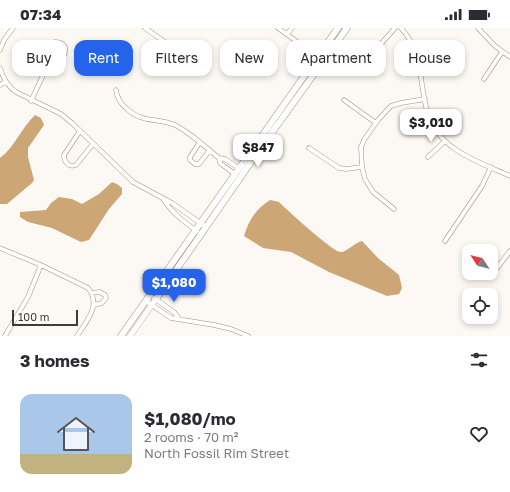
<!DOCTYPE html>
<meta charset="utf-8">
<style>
body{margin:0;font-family:"Golos Text",sans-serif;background:#f2f2f3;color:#2b2b33;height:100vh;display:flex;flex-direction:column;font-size:15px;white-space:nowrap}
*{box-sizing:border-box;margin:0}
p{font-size:13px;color:#7c7c81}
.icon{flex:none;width:22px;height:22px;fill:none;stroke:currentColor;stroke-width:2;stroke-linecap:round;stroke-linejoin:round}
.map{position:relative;height:308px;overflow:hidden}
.drawer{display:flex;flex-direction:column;background:#fff;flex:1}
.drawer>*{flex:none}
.hud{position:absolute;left:12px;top:12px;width:486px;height:36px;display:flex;gap:8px}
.needle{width:26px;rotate:306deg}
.buttons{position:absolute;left:462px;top:216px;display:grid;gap:8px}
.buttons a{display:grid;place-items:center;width:36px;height:36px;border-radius:8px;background:#fff;box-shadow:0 2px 6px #0003;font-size:20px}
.scale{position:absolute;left:12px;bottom:10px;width:66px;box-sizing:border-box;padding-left:4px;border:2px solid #413a31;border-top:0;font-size:11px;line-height:14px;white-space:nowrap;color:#413a31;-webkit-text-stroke:3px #fff;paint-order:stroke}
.price{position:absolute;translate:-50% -34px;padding:0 9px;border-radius:8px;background:#fff;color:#222;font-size:13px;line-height:26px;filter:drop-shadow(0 1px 2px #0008)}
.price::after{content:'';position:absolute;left:50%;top:24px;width:12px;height:9px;margin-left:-6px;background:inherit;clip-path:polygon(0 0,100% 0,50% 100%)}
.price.current{background:#2563eb;color:#fff}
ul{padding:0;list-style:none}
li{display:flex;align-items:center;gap:12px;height:100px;padding:0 20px}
li span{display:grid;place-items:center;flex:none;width:112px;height:80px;border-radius:12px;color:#555}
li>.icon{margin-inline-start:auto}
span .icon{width:48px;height:48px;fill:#fffc;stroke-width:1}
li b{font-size:17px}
h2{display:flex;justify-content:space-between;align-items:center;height:48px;padding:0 20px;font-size:17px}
.pill{padding:0 14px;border-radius:12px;background:#fff;box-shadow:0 2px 6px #0003;font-size:14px;line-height:36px}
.pill.current{background:#2563eb;color:#fff}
.status{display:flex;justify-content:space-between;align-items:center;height:28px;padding:0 20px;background:#fff;direction:ltr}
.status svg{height:11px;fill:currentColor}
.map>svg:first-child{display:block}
</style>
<div class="status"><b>07:34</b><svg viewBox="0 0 49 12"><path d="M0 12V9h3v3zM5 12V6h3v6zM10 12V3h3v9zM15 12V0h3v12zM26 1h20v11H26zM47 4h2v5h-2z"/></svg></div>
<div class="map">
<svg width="510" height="308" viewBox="0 0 510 308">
<rect width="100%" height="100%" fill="#fcf8f4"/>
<path fill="#cca674" d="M35,87L41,90L44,97L28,120V129L34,152L32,155L7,176H0V130C15,119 21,100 35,87Z
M112,154L117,156L122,160V166L109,181L89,212L81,214L52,200L28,194L20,189V184L46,182L51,175L59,169L72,171L82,176L99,166Z
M270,172L279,174C288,183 331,222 340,224C346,225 354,215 362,213L378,230L399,247L402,260L399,266L387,268L329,244L291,224L263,220L244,208C249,192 255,182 270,172Z"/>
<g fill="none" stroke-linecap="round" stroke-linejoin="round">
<defs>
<path id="minor" d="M145,0L165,14
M278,0L310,23
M401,0C416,17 417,28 421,50C423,62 424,74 428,86C439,122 479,134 510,148
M478,0L495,18L510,29
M287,6L292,0
M55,14C77,14 59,43 45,43L42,37L41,30L50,18Z
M380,17L395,0
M0,22L4,12L13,0
M0,40C3,50 7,58 16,64L61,86L72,95L133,154L172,175L206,199
M484,51L502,24
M0,57L5,54
M116,62C117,70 120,75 126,80C143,96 156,89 175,97C191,105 205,119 219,130L225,131L240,141
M344,72L376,95
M31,73L45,43
M80,103L64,127C64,134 69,140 76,137L93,116
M200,114L190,129V132L195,136H199L210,122
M309,120L339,140L346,141L362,139
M428,129L445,113
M219,130L220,135L236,147
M163,171C172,185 183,193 197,203
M394,181L373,164L365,151L362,139L361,119L364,112L378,92L391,78L401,75L425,71
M445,213L482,158L491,139
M0,220L41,237L88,260C102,277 86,294 77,308
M491,248L510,223
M91,265L100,264L105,267L106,270L102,275L94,277
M154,270L174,284L179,291
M146,273L171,290L214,297L231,301L248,308
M5,308L28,269L41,237"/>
<path id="tertiary" d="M130,308L156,271"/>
<path id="secondary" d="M156,271L258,124L347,0
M121,308L338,0"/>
</defs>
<use href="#minor" stroke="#a1907b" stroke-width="5"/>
<use href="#tertiary" stroke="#a1907b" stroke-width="6"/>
<use href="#secondary" stroke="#a1907b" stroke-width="7"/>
<use href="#minor" stroke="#fff" stroke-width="4"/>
<use href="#tertiary" stroke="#fff" stroke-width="5.5"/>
<use href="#secondary" stroke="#fff" stroke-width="6"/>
</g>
</svg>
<div class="buttons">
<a><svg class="needle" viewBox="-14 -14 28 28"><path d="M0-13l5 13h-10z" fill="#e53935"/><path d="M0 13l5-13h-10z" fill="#7c7c81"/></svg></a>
<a><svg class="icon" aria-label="locate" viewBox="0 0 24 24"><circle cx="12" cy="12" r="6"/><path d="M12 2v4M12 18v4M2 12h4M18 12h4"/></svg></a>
</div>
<div class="scale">100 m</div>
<b class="price" style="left:431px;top:115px">$3,010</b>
<b class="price" style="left:258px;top:140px">$847</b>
<b class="price current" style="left:174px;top:275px">$1,080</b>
<div class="hud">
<a class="pill">Buy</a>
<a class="pill current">Rent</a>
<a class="pill">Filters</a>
<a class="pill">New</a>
<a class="pill">Apartment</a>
<a class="pill">House</a>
</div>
</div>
<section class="drawer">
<h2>3 homes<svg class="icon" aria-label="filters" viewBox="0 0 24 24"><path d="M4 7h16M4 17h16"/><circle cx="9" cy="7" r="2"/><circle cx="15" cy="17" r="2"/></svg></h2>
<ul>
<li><span style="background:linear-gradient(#a9c7e8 75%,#c2b280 0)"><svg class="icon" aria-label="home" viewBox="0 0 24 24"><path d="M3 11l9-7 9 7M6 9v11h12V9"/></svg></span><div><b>$1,080/mo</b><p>2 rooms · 70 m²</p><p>North Fossil Rim Street</p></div><svg class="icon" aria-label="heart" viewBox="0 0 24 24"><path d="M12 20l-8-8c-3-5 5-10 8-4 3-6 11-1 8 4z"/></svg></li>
</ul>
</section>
